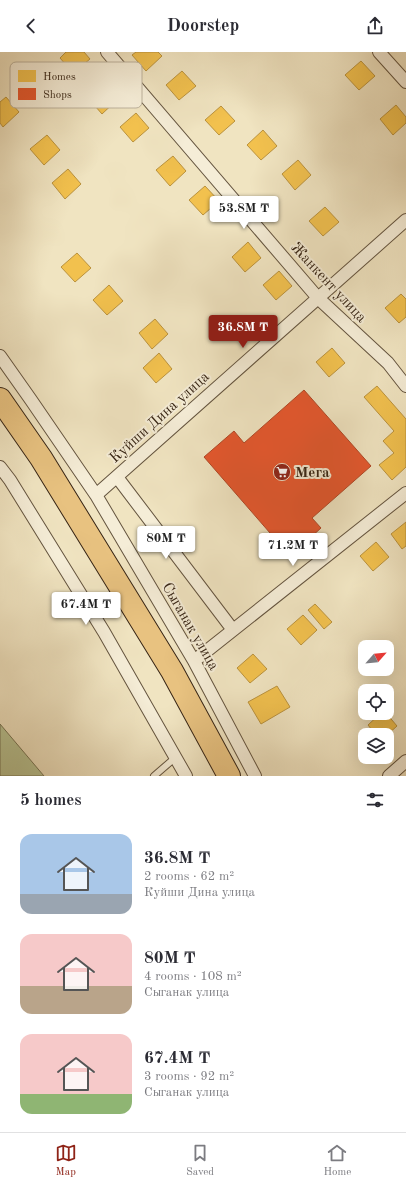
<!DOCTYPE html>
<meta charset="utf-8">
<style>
body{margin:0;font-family:"Old Standard TT",serif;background:#f2f2f3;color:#2b2b33;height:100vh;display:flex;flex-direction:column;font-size:15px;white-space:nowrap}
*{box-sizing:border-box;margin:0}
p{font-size:13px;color:#7c7c81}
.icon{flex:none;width:22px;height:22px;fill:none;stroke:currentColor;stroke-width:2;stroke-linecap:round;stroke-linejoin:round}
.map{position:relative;height:724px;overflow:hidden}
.side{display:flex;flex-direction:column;background:#fff;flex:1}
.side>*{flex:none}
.needle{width:26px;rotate:63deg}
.tools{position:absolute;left:358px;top:588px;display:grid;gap:8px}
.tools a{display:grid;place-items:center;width:36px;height:36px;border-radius:8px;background:#fff;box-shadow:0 4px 16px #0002;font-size:20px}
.price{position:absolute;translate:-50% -34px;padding:0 9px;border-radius:4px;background:#fff;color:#222;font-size:13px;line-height:26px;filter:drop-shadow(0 1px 2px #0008)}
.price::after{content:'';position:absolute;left:50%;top:24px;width:12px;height:9px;margin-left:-6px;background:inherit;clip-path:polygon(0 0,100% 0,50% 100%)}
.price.active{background:#8f2418;color:#fff}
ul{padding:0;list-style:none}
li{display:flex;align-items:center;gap:12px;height:100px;padding:0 20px}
li span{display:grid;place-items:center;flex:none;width:112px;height:80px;border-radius:12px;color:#555}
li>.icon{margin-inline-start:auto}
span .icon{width:48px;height:48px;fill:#fffc;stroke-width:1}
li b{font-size:17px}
h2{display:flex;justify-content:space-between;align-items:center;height:48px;padding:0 20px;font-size:17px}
header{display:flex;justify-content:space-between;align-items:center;height:52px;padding:0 20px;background:#fff;font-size:18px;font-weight:700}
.tab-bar{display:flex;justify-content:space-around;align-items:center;height:56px;border-top:1px solid #e1e1e2;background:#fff;font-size:11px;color:#7c7c81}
.tab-bar a{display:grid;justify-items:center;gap:2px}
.tab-bar .active{color:#8f2418}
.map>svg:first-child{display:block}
</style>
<header><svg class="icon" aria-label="back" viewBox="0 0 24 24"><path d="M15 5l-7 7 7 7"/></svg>Doorstep<svg class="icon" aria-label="share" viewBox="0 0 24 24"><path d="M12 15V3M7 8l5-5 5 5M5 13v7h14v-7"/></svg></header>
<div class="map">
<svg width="406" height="724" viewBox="0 0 406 724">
<rect width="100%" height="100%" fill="#f0e4c1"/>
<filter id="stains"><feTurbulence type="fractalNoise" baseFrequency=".005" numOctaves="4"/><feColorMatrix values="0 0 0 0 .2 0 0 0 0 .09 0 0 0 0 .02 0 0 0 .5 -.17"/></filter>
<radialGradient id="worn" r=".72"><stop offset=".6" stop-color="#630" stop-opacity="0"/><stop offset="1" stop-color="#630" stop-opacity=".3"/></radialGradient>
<path fill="#b8c494" stroke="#777454" d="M0,672L44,724H0Z"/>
<path fill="#f2c14e" stroke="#ba923d" d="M66,0H84L90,7L73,21L60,6Z
M136,0H158L162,4L146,19L132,3Z
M361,9L375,24L359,38L345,23Z
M182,19L196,34L179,48L166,33Z
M104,32L118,47L102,62L88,46Z
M6,45L19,60L3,75L0,71V50Z
M396,53L406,65V71L393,83L380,67Z
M221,54L235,69L219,83L205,68Z
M136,61L149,76L133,90L120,75Z
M263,78L277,94L261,108L247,93Z
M47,83L60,98L44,113L30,97Z
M173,104L186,119L170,134L156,118Z
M298,108L311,123L295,138L282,122Z
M68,117L81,132L65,147L52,131Z
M205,134L219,149L203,163L189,148Z
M325,155L339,170L323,184L309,169Z
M248,190L261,206L245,220L232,205Z
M77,201L91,216L75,230L61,215Z
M279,219L292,234L276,248L263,233Z
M109,233L123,249L107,263L93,248Z
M401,242L406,247V265L399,271L385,256Z
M155,267L168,282L152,297L139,281Z
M332,296L345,311L329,325L316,310Z
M159,301L172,317L156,331L143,316Z
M377,334L406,367V415L392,428L379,413L394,401L383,389L394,379L364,345Z
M406,470V494L402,497L391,482Z
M376,490L389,505L373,519L360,504Z
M315,552L332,570L324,577L308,558Z
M303,563L317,578L301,593L287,577Z
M253,602L267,617L250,631L237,616Z
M277,634L290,655L261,672L248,650Z
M381,661H386L397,674L387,683H376L368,673Z"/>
<path fill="#e4572e" stroke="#b04826" d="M304,338L371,414L312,466L321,476L290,504L204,405L234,379L244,391Z"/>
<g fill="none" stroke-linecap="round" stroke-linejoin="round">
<defs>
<path id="lane" d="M154,724L176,705"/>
<path id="street" d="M107,0L318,246L388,311L406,334
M379,0L406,30
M0,304L31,348L96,443L194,609L255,724
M0,415L10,428L104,580L186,724
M117,425L233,578
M96,443L406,168
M194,609L406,441
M389,724L406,709"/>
<path id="highway" d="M0,347L41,406L172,619L229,724"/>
</defs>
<use href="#lane" stroke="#64543f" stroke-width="8"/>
<use href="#street" stroke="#64543f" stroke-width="14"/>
<use href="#highway" stroke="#362414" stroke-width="24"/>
<use href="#lane" stroke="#f5edd7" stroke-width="6"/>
<use href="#street" stroke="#f5edd7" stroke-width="12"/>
<use href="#highway" stroke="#e8c280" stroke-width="22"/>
</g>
<defs>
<symbol id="supermarket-disc" viewBox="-11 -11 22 22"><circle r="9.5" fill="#8f2418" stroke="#f5edd7"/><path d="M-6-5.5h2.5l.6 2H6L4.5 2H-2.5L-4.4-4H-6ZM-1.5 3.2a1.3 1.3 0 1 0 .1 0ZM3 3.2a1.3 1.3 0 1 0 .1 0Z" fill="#fff"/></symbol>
</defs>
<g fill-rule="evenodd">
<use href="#supermarket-disc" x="272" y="410" width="20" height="20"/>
</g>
<g text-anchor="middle" stroke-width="4" stroke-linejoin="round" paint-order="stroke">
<g font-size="15" fill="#362414" stroke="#f5edd7">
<text transform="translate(329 230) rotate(47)" y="5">Жанкент улица</text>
<text transform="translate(159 365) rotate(-42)" y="5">Куйши Дина улица</text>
<text transform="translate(191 574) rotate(60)" y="5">Сыганак улица</text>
</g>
<g font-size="15" font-weight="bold" fill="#362414" stroke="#f5edd7" text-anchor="start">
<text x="295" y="425">Мега</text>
</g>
</g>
<rect x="10" y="10" width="132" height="46" rx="6" fill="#f5edd7" stroke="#bcb19c" stroke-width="1"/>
<rect x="18" y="18" width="18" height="12" fill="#f2c14e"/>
<rect x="18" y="36" width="18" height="12" fill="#e4572e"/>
<g font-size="11" fill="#362414">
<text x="43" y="28">Homes</text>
<text x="43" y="46">Shops</text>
</g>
<rect width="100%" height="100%" filter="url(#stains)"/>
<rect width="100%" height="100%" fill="url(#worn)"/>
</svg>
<div class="tools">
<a><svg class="needle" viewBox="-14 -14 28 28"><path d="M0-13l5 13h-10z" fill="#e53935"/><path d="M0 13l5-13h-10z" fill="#7c7c81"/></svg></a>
<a><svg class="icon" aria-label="locate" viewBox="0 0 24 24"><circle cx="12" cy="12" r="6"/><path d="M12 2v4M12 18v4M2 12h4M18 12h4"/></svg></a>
<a><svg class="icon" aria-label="layers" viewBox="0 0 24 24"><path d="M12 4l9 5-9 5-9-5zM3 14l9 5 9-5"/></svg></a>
</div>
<b class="price" style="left:244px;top:178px">53.8M ₸</b>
<b class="price active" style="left:243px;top:297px">36.8M ₸</b>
<b class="price" style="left:166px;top:508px">80M ₸</b>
<b class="price" style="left:293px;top:515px">71.2M ₸</b>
<b class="price" style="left:86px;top:574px">67.4M ₸</b>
</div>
<section class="side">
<h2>5 homes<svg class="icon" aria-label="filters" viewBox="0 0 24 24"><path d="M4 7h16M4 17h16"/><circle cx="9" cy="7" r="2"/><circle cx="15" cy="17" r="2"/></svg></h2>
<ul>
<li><span style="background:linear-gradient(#a9c7e8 75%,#9aa5b1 0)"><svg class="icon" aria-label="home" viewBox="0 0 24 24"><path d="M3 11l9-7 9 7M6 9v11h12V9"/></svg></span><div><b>36.8M ₸</b><p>2 rooms · 62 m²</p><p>Куйши Дина улица</p></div></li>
<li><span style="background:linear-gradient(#f6c9c9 65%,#b9a48a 0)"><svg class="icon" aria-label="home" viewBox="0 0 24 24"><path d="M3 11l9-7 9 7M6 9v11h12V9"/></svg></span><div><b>80M ₸</b><p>4 rooms · 108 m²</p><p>Сыганак улица</p></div></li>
<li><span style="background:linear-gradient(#f6c9c9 75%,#8fb573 0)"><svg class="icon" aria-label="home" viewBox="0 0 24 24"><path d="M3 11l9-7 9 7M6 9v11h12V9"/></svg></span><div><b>67.4M ₸</b><p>3 rooms · 92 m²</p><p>Сыганак улица</p></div></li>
</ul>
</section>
<nav class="tab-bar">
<a class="active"><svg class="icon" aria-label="map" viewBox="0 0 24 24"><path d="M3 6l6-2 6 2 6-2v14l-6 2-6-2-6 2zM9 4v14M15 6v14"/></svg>Map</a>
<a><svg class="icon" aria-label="saved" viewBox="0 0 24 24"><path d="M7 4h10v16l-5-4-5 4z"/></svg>Saved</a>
<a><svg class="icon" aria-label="home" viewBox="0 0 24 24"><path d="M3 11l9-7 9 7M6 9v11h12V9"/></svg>Home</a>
</nav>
